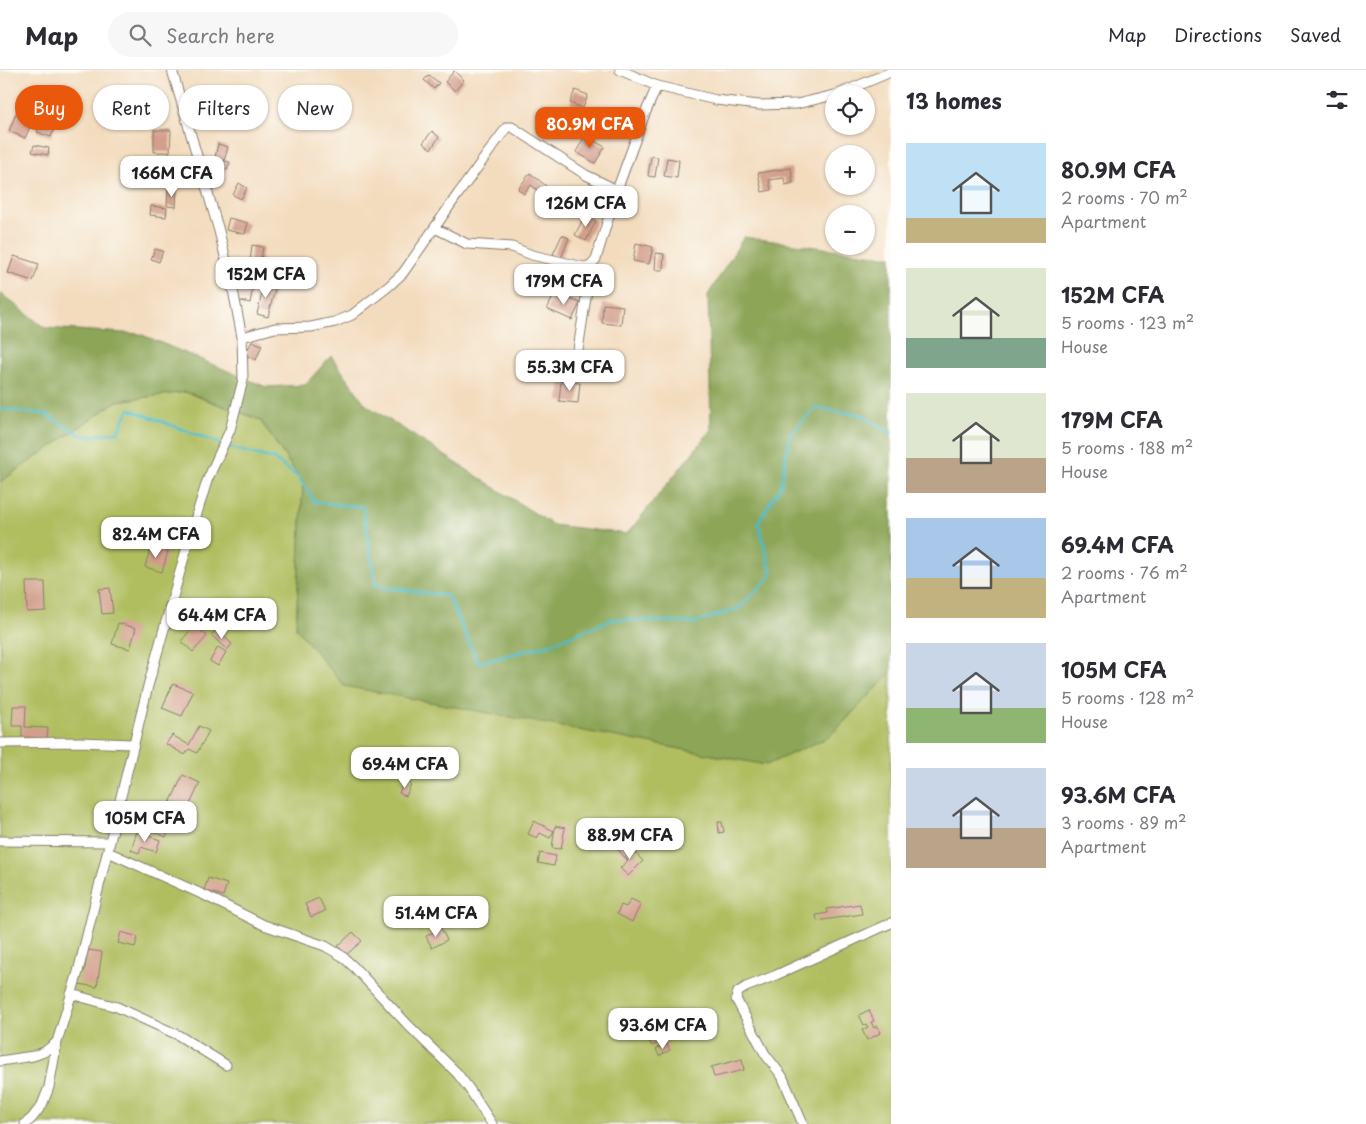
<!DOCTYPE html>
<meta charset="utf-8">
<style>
body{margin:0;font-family:"Playpen Sans",sans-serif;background:#f7f7f7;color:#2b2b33;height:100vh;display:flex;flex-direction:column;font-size:19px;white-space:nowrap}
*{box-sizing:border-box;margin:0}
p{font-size:16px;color:#7c7c81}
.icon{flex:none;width:28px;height:28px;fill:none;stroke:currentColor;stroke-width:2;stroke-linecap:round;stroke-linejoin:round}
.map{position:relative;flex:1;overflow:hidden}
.details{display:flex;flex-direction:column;background:#fff;width:475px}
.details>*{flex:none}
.banner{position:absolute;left:15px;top:15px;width:475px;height:45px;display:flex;gap:10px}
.buttons{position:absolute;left:825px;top:15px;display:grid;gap:10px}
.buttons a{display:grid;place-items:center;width:50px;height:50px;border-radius:50%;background:#fff;box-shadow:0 1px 4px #0004;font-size:25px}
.price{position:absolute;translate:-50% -42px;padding:0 11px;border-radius:10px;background:#fff;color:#222;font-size:16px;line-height:32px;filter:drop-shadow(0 1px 2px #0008)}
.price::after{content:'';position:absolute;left:50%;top:30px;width:15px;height:11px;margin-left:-8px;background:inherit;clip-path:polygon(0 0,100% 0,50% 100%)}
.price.selected{background:#ea580c;color:#fff}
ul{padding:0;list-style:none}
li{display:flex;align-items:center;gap:15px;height:125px;padding:0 15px}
li span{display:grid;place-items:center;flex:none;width:140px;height:100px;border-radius:0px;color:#555}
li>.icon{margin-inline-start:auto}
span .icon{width:60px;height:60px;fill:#fffc;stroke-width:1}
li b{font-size:21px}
h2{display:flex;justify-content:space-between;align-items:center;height:60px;padding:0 15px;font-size:21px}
.tag{padding:0 18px;border-radius:22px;background:#fff;box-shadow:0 1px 4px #0004;font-size:18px;line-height:45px}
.tag.selected{background:#ea580c;color:#fff}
header{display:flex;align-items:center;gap:30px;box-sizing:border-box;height:70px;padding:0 25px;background:#fff;border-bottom:1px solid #e1e1e2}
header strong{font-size:24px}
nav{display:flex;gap:28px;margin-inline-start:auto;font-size:18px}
.search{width:350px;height:45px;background:#f7f7f7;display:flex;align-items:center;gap:12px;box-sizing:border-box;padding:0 18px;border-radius:28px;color:#7c7c81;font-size:19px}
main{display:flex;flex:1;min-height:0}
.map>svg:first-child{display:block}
</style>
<header>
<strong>Map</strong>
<div class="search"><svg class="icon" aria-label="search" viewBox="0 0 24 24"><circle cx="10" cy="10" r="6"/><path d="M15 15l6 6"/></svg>Search here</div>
<nav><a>Map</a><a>Directions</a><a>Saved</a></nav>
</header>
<main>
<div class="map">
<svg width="891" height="1054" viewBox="0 0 891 1054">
<rect width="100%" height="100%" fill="#fdfcf7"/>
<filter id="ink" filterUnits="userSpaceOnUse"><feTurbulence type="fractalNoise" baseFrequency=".02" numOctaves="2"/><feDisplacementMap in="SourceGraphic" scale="10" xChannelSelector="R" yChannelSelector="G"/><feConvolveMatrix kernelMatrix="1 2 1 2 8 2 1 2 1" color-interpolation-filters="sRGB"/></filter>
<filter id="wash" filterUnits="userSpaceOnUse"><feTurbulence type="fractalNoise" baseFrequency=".0096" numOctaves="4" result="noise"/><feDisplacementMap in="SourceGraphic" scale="20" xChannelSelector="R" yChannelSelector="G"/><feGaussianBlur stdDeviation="1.12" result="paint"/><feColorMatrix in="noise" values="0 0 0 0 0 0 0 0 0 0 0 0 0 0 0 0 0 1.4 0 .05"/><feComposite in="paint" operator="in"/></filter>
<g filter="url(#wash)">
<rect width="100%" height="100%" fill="#f3dcbe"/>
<path fill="#b1be60" stroke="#666d3e" d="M185,322L260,350L303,413L296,558L829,667L891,603V1054H0V412L117,331Z"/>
<path fill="#8ca556" stroke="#546039" d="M744,167L882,186H891V603L829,667L766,695L344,616L296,558L303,413L260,350L186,322L117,331L0,412V223L45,258L140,264L266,317L305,315L331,286L366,335L553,455L627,464L711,360L708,225Z"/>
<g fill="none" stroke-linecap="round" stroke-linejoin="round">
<path stroke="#4ab9c0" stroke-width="3" d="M0,339L45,344L84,367L118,362L129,339L234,379L274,389L298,407L315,432L363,437L376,516L448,526L478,593L548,575L613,549L694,553L739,538L772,505L758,453L781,415L790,365L815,338L862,345L891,363"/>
</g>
<g id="blocks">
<path fill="#d39e8b" d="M454,1L464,10L455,21L445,12Z
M429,5L439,13L434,19L424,10Z
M575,20L588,25L583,38L570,33Z
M17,41L34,48L25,68L9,61Z
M41,51L55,57L51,67L37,62Z
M154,60H171L170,82H154Z
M432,61L439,67L431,79L423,73Z
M585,66L605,77L595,93L576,82Z
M218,74L228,77L224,91L230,92L227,100L213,96Z
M34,75L49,78L48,85L32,82Z
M651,86L658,87L655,107L648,106Z
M667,88L679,90L677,108L664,106Z
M164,94L184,96L183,107L163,105Z
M791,98L793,113L785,115L784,108L769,110L771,120L762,122L758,103Z
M530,103L546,116L541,123L531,115L524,124L518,119Z
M239,113L247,118L241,129L233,125Z
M551,118L558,123L547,139L540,134Z
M168,119H177L176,137L167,136Z
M151,136L167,138L166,147L150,145Z
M585,145L596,151L586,171L575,165Z
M229,148L248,153L245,164L226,160Z
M562,165L569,168L561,188L553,184Z
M636,173L653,177L649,194L633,191Z
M252,175L263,177L259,203L249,201Z
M155,179L163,181L159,192L151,189Z
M656,183L664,184L663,200H655Z
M14,186L39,194L33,211L8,203Z
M241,208L254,211L250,233L237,230Z
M265,211L276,214L268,247L257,244Z
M555,223L580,233L572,250L547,239Z
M603,234L623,236L621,255L602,253Z
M252,271L262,275L256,290L245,285Z
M561,311L580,313L578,333L559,331Z
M151,475L168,481L162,502L145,497Z
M26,512H45L46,541L27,542Z
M110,518L113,543L102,544L99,519Z
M118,553L136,558L130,579L112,574Z
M195,555L207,566L193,582L181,571Z
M217,560L232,574L227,580L211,565Z
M218,577L226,582L218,596L210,591Z
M173,614L193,622L182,646L162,638Z
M13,636H26L25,657L48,658L47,668L22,667V656H12Z
M199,656L209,661L197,683L189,679L185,685L166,674L172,665L189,675Z
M183,705L200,713L178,760L171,756L166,767L148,759L153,748L161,752Z
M404,711L411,714L406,726L399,723Z
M534,751L554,761L550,768L540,763L537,768L528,764Z
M718,752H722L724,762L719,763Z
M555,756L565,758L561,779L552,778Z
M137,761L160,770L156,782L141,777L139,783L131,780Z
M626,773L643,791L628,806L620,798L628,791L618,780Z
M540,783L556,786L554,796L538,793Z
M208,808L227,814L223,826L204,820Z
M319,828L325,841L311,847L305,834Z
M631,829L641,834L632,852L617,844L621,835L626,837Z
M860,834L862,844L817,851L816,845L828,843L827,839Z
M441,858L447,870L432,878L426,866Z
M121,862L138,867L135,877L118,873Z
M353,862L362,871L346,885L338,876Z
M88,880L102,882L97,917L79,914L81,901L84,902Z
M869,940L874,951L871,952L874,958L877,956L880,963L867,970L862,960L868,957L866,954L864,955L859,945Z
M668,956L673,966L652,976L647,967Z
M666,973L670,980L659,986L656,979Z
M742,989L744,1000L714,1007L711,997Z"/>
</g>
</g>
<g filter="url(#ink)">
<use href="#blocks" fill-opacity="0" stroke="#887c6d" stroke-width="1"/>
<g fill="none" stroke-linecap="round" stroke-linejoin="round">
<defs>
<path id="street" d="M620,0L657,16L716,30L759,35L797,34L834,25
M838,24L891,2
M435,158L467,174L512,177L532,185L584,197L591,195
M242,267L275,258L311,257L335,252L352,245L389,216L403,203L458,124L507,57H512L586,105L617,120
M577,286L591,195L596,189L617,120L644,46L657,16
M0,673L80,672L132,674
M0,771L110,772
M108,782L206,826L264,855L325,876L342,886L355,898L408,955L457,1003L470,1020L492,1054
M71,924L117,937L178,965L226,995
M0,991L33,986L44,982L57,972
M25,1054L32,1048L42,1035L49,1017L57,972L78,902L148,616L190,466L207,411L230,360L243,310L242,267L233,220L219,161L172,0
M803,1054L782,1006L765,984L736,929L738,922L746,917L774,906L891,853"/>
</defs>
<use href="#street" stroke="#887c6d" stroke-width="11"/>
<use href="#street" stroke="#fff" stroke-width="9"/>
</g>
</g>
</svg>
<div class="buttons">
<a><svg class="icon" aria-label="locate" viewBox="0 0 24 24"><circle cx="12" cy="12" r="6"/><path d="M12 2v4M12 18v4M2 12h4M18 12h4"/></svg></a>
<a>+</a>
<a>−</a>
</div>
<b class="price selected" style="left:590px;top:79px">80.9M CFA</b>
<b class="price" style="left:172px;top:128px">166M CFA</b>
<b class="price" style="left:586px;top:158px">126M CFA</b>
<b class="price" style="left:266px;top:229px">152M CFA</b>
<b class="price" style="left:564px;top:236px">179M CFA</b>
<b class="price" style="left:570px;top:322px">55.3M CFA</b>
<b class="price" style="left:156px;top:489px">82.4M CFA</b>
<b class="price" style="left:222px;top:570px">64.4M CFA</b>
<b class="price" style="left:405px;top:719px">69.4M CFA</b>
<b class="price" style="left:145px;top:773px">105M CFA</b>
<b class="price" style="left:630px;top:790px">88.9M CFA</b>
<b class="price" style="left:436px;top:868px">51.4M CFA</b>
<b class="price" style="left:663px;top:980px">93.6M CFA</b>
<div class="banner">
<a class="tag selected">Buy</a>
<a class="tag">Rent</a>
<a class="tag">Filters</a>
<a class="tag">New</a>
</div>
</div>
<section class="details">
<h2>13 homes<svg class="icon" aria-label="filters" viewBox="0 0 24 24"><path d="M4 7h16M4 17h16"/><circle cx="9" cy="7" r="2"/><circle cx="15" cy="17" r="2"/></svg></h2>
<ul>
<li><span style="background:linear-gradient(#bfe0f5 75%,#c2b280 0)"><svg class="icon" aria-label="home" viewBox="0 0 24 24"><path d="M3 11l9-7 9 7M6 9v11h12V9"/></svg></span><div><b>80.9M CFA</b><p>2 rooms · 70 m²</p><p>Apartment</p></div></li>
<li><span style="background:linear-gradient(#dfe7d0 70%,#7fa58c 0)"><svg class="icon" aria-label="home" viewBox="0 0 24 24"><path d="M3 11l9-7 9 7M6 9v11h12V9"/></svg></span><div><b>152M CFA</b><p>5 rooms · 123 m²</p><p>House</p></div></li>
<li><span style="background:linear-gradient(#dfe7d0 65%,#b9a48a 0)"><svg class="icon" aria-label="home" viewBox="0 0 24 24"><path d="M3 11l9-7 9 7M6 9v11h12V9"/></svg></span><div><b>179M CFA</b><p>5 rooms · 188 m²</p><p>House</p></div></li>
<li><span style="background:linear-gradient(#a9c7e8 60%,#c2b280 0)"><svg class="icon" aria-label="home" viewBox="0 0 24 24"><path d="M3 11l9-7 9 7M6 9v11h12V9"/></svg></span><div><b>69.4M CFA</b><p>2 rooms · 76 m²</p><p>Apartment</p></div></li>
<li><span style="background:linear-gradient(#c9d6e8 65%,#8fb573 0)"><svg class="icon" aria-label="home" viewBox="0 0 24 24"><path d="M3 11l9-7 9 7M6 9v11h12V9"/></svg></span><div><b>105M CFA</b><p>5 rooms · 128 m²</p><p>House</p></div></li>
<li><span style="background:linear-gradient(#c9d6e8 60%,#b9a48a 0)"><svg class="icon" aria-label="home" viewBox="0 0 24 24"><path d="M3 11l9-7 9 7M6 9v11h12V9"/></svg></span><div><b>93.6M CFA</b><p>3 rooms · 89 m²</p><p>Apartment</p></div></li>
</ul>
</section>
</main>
